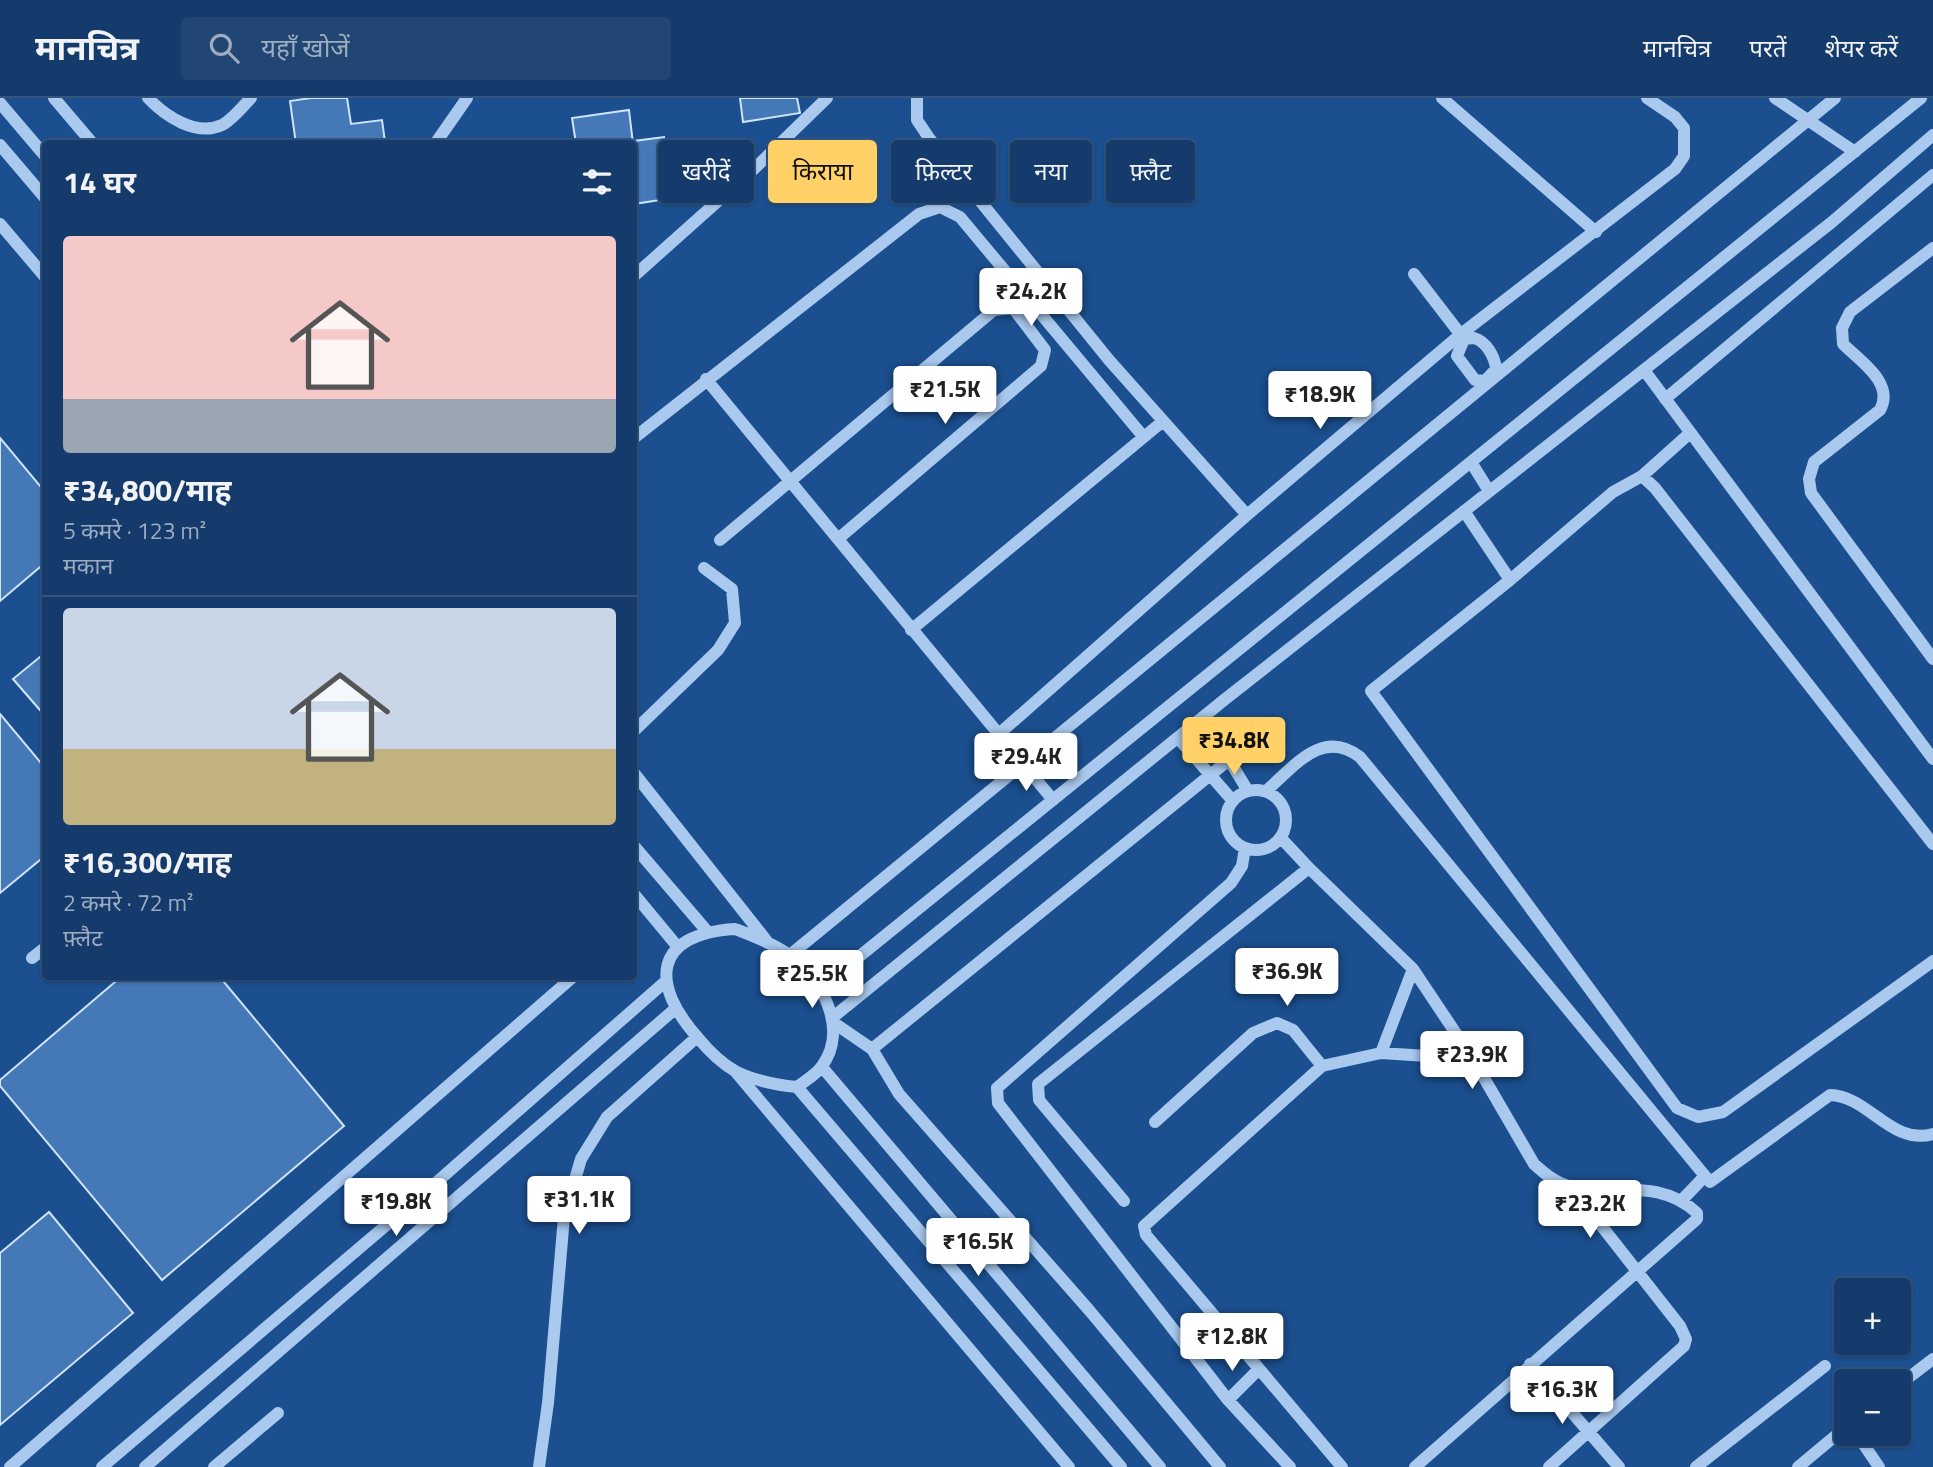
<!DOCTYPE html>
<html lang="hi">
<meta charset="utf-8">
<style>
body{margin:0;font-family:"Titillium Web","Noto Sans Devanagari",sans-serif;background:#214673;color:#f1f3f6;height:100vh;display:flex;flex-direction:column;font-size:26px;white-space:nowrap}
*{box-sizing:border-box;margin:0}
p{font-size:23px;color:#9dadc1}
.icon{flex:none;width:38px;height:38px;fill:none;stroke:currentColor;stroke-width:2;stroke-linecap:round;stroke-linejoin:round}
.map{position:relative;flex:1;overflow:hidden}
.side{position:absolute;left:42px;top:42px;width:595px;height:840px;display:flex;flex-direction:column;background:#143b6b;border-radius:7px;box-shadow:0 2px 5px #0004,0 0 0 2px #33557e}
.side>*{flex:none}
.banner{position:absolute;left:658px;top:42px;width:665px;height:63px;display:flex;gap:14px}
.buttons{position:absolute;left:1834px;top:1180px;display:grid;gap:14px}
.buttons a{display:grid;place-items:center;width:77px;height:77px;border-radius:7px;background:#143b6b;box-shadow:0 2px 5px #0004,0 0 0 2px #33557e;font-size:35px}
.price{position:absolute;translate:-50% -60px;padding:0 16px;border-radius:7px;background:#fff;color:#222;font-size:23px;line-height:46px;filter:drop-shadow(0 2px 4px #0008)}
.price::after{content:'';position:absolute;left:50%;top:42px;width:21px;height:16px;margin-left:-10px;background:inherit;clip-path:polygon(0 0,100% 0,50% 100%)}
.price.on{background:#ffd166;color:#111}
ul{padding:0;list-style:none}
li{display:grid;align-content:center;gap:14px;height:371px;padding:0 21px}
li+li{border-top:2px solid #33557e}
li span{display:grid;place-items:center;height:217px;border-radius:7px;color:#555}
li>.icon{margin-inline-start:auto}
span .icon{width:126px;height:126px;fill:#fffc;stroke-width:1}
li b{font-size:30px}
h2{display:flex;justify-content:space-between;align-items:center;height:84px;padding:0 21px;font-size:30px}
.tag{padding:0 24px;border-radius:7px;background:#143b6b;box-shadow:0 2px 5px #0004,0 0 0 2px #33557e;font-size:24px;line-height:63px}
.tag.on{background:#ffd166;color:#111}
header{display:flex;align-items:center;gap:42px;box-sizing:border-box;height:98px;padding:0 35px;background:#143b6b;border-bottom:2px solid #33557e}
header strong{font-size:33px}
nav{display:flex;gap:38px;margin-inline-start:auto;font-size:24px}
.search{width:490px;height:63px;background:#214673;display:flex;align-items:center;gap:18px;box-sizing:border-box;padding:0 24px;border-radius:7px;color:#9dadc1;font-size:26px}
.map>svg:first-child{display:block}
</style>
<header>
<strong>मानचित्र</strong>
<div class="search"><svg class="icon" aria-label="search" viewBox="0 0 24 24"><circle cx="10" cy="10" r="6"/><path d="M15 15l6 6"/></svg>यहाँ खोजें</div>
<nav><a>मानचित्र</a><a>परतें</a><a>शेयर करें</a></nav>
</header>
<div class="map">
<svg width="1933" height="1369" viewBox="0 0 1933 1369">
<rect width="100%" height="100%" fill="#1b4f8f"/>
<path fill="#4478b7" stroke="#cfe3fa" stroke-width="2" d="M311,0H347L351,26L382,22L385,44L296,46L290,3Z
M740,0H797L800,15L743,24Z
M629,12L633,46H576L572,20Z
M664,39L673,100L634,106V43Z
M0,340L46,395V464L0,503Z
M46,554V619L13,581Z
M0,616L46,671V757L0,795Z
M122,878H219L344,1028L162,1182L0,988V982Z
M49,1114L133,1215L0,1327V1155Z"/>
<g fill="none" stroke-linecap="round" stroke-linejoin="round">
<path stroke="#a9c9ee" stroke-width="12" d="M54,0L93,46
M148,0C165,18 196,39 222,27C232,22 243,8 251,0
M917,0V22L929,40L1109,262L1247,417
M1442,0L1596,134
M1775,0L1855,54
M0,5L46,59
M435,46L467,0
M0,47L46,101
M0,126L46,180
M1933,150L1850,214L1842,230L1843,246C1860,263 1895,285 1880,312L1814,364L1809,381L1811,395L1933,561
M1414,176L1464,241
M634,178L755,70L827,0
M1474,240C1486,243 1495,259 1496,271L1485,283L1475,282L1457,258L1464,241Z
M1644,272L1933,661
M706,281L1053,702
M1665,301L1933,77
M634,340L919,116L940,109L960,119L1142,337
M1471,364L1489,393
M1642,378L1690,335
M1464,413L1510,482
M720,442L994,212L1013,210L1045,252L1041,268L838,441
M911,532L1162,324
M1203,619L1248,693
M634,633L718,552L735,525L732,491L704,470
M1000,635L1247,417L1461,236L1675,71L1684,58V30L1675,19L1647,0
M1178,640L1233,703
M634,675L766,842
M1226 722a30 30 0 1 1 60 0a30 30 0 1 1-60 0Z
M1266,693C1295,668 1322,630 1360,659L1710,1084L1830,997C1869,998 1891,1048 1933,1036
M1933,746L1655,390L1642,378L1613,394L1510,482L1371,593L1677,1010L1698,1019L1723,1014L1933,863
M634,748L706,832
M1245,750L1242,768L1231,785L997,990L998,1005L1228,1302L1290,1369
M1309,770L1413,871L1473,961L1534,1066C1545,1076 1557,1086 1572,1089C1616,1097 1660,1080 1697,1115V1121L1415,1369
M634,796L677,848
M735,831C753,838 772,845 788,856C822,879 849,932 822,968C817,976 805,983 797,989C776,987 755,983 735,973C721,965 709,953 699,941C649,886 653,836 735,831Z
M790,857L1835,0
M32,860L46,849
M819,891L1921,0
M832,920L1224,602L1832,124L1933,37
M834,925L872,951L899,996L1089,1212L1220,1369
M872,951L1230,661
M1381,955L1473,961
M1322,968L1144,1128L1146,1137L1342,1369
M822,969L1160,1369
M734,972L1069,1369
M797,989L1121,1369
M1155,1024L1253,935L1277,925L1293,932L1322,968L1381,955L1413,871
M1124,1103L1039,1002L1038,986L1309,770L1281,740
M1681,1103L1704,1079
M1530,1266L1619,1369
M1899,1287L1933,1261
M1228,1302L1258,1272
M1856,1335L1879,1369
M10,1369L574,878
M102,1369L430,1090L666,883
M145,1369L675,911
M214,1369L278,1315
M539,1369L548,1305L564,1119L581,1061L607,1019L697,939
M1549,1369L1684,1248L1686,1241L1680,1228L1571,1089
M1696,1369L1825,1268
M1798,1369L1846,1329"/>
</g>
</svg>
<div class="buttons">
<a>+</a>
<a>−</a>
</div>
<b class="price" style="left:1031px;top:230px">₹24.2K</b>
<b class="price" style="left:945px;top:328px">₹21.5K</b>
<b class="price" style="left:1320px;top:333px">₹18.9K</b>
<b class="price on" style="left:1234px;top:679px">₹34.8K</b>
<b class="price" style="left:1026px;top:695px">₹29.4K</b>
<b class="price" style="left:1287px;top:910px">₹36.9K</b>
<b class="price" style="left:812px;top:912px">₹25.5K</b>
<b class="price" style="left:1472px;top:993px">₹23.9K</b>
<b class="price" style="left:579px;top:1138px">₹31.1K</b>
<b class="price" style="left:396px;top:1140px">₹19.8K</b>
<b class="price" style="left:1590px;top:1142px">₹23.2K</b>
<b class="price" style="left:978px;top:1180px">₹16.5K</b>
<b class="price" style="left:1232px;top:1275px">₹12.8K</b>
<b class="price" style="left:1562px;top:1328px">₹16.3K</b>
<div class="banner">
<a class="tag">खरीदें</a>
<a class="tag on">किराया</a>
<a class="tag">फ़िल्टर</a>
<a class="tag">नया</a>
<a class="tag">फ़्लैट</a>
</div>
<section class="side">
<h2>14 घर<svg class="icon" aria-label="filters" viewBox="0 0 24 24"><path d="M4 7h16M4 17h16"/><circle cx="9" cy="7" r="2"/><circle cx="15" cy="17" r="2"/></svg></h2>
<ul>
<li><span style="background:linear-gradient(#f6c9c9 75%,#9aa5b1 0)"><svg class="icon" aria-label="home" viewBox="0 0 24 24"><path d="M3 11l9-7 9 7M6 9v11h12V9"/></svg></span><div><b>₹34,800/माह</b><p>5 कमरे · 123 m²</p><p>मकान</p></div></li>
<li><span style="background:linear-gradient(#c9d6e8 65%,#c2b280 0)"><svg class="icon" aria-label="home" viewBox="0 0 24 24"><path d="M3 11l9-7 9 7M6 9v11h12V9"/></svg></span><div><b>₹16,300/माह</b><p>2 कमरे · 72 m²</p><p>फ़्लैट</p></div></li>
</ul>
</section>
</div>
